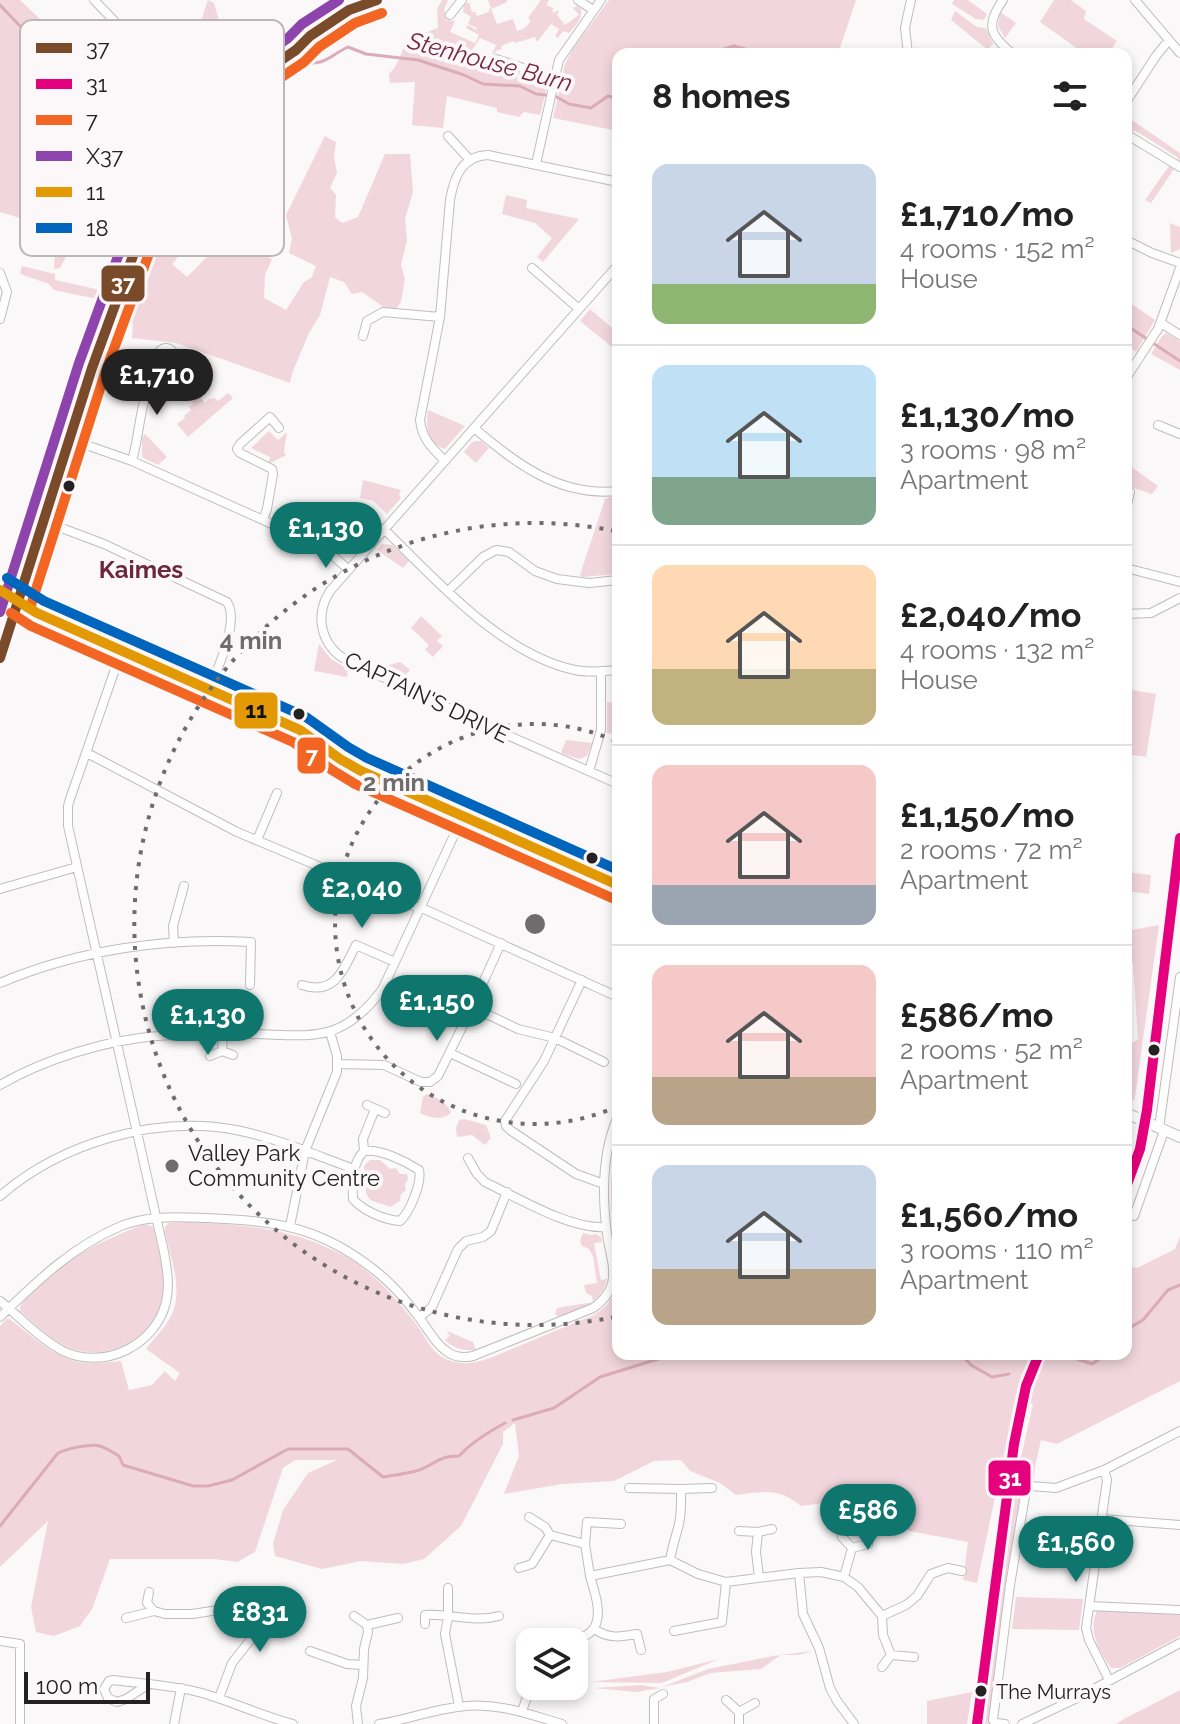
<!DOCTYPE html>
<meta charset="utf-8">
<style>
body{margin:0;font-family:Raleway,sans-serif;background:#f2f2f2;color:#222;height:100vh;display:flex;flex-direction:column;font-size:30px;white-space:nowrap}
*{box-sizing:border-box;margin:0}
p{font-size:26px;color:#767676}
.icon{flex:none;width:44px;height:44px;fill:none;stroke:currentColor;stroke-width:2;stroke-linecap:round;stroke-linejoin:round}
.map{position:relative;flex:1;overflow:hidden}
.drawer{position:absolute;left:612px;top:48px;width:520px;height:1312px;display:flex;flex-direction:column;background:#fff;border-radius:16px;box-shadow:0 4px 12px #0003}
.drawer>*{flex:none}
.controls{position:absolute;left:516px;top:1628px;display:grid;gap:16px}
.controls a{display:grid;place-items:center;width:72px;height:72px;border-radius:16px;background:#fff;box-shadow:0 4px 12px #0003;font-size:40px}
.scale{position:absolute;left:24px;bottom:20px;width:126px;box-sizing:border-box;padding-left:8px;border:4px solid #232121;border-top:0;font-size:22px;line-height:28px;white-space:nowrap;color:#232121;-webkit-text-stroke:6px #fcf7f8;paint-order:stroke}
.price{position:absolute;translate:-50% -68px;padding:0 18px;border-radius:28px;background:#0f766e;color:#fff;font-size:26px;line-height:52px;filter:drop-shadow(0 2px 4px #0008)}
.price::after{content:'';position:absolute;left:50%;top:48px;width:24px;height:18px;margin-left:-12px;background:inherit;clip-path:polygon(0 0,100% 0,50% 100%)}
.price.on{background:#222;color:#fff}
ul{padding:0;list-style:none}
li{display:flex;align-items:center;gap:24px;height:200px;padding:0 40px}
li+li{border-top:2px solid #e0e0e0}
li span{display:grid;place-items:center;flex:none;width:224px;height:160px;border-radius:16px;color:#555}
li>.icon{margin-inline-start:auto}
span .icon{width:96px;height:96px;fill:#fffc;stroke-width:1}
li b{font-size:34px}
h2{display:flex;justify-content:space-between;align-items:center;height:96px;padding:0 40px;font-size:34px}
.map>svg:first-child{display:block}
</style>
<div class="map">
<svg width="1180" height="1724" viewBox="0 0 1180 1724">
<rect width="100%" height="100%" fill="#fbf8f9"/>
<path fill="#f2d6de" d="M0,0H20L103,79L131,88L211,85L219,95L142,177L94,143L67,210L83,226L60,268L54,269L56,241L46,226L0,212Z
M208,0L214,3L223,35L189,59L184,52L163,45L175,40L193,44Z
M442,0H448L444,10L446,13V20L455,21L450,32L475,43L479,35L466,28L468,25L476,30L477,28L468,24L471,17L463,12L464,5L469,2L472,12H475L477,16L489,12V9L491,8L488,0H507V2L491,9L497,24L513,19L517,31L525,28L531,21L528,18L541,0H549L546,5L554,8L552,11L555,13L557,10L559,12L557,15L565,25L579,15L573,8L577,6L581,9C583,19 575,26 569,33L563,31L558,38L555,36L559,29L551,24L537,42L535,37L515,43L514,41L501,46L502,49L497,50L494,54H492L496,45L480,38L471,52L478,54L508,74L510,69L519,72L520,70L527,73L526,78L536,83L539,78L543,80L547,87L540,115L524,112L519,117L497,112V108L447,96L443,128L412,125L415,82L390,83L389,74C399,65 401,51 408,39L438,28L437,9Z
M609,0H856L838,54H618V131L553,118L565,64L572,50Z
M954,0H968L987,14L984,20L976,19L952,4Z
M1054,0H1071L1086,11L1084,19L1117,41L1108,54H1085L1040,22Z
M955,11L977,27L985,28L987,30L993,44L988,50L951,20Z
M1000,12L1016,23L1005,38L998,26Z
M1126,116L1180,153V162L1177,157L1136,131H1131L1126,128Z
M325,136L336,142L334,157L337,173L330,188L336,195L335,217L342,223L358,217L385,154H410L413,192L405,219L407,240L401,265L405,279L401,302L396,309L385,308L362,292L352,294L344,282L330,277L320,315L309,333L293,371L290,383L176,343L132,338L134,302L156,239L183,183L202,190L221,208L172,264L187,277L226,237L272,259L265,275L264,298L286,310L304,282L312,277L316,266L289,253L292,239L286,215Z
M1169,166L1174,169L1151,203L1145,200Z
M506,195L527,200L526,208L579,219L543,262L537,257L552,238L535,223L502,214Z
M1170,223L1180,227V249L1171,253Z
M22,266L55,274V280L105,291L102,300L54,290L49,284L20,274Z
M1126,300L1155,320L1136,352L1126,343Z
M590,309L618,333V352L580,321Z
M1166,333L1180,341V370L1151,354L1162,336Z
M228,393L233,398L188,437L177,424L185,418L184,416L191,410L189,407L193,404L192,402L199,396L205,403L209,399L215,398L218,401Z
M428,410L465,426L445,449C426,444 426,427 428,410Z
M269,431L278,440L287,432L284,452L286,456C279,457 274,463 268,463L270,457L251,448Z
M145,434L167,457L158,465L142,457V438Z
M476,441H481L489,448L476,463L464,452L471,443Z
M1126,463L1158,486L1152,494L1128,486L1130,478L1126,477Z
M363,480L401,490L399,495L401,498L387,514L373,501L360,498Z
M611,497H618V574L582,577L580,575L605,499Z
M382,544L392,545L409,561L403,568L377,550Z
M421,616L442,636L437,641L443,646L433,657L425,650L429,645L411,628Z
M319,644L331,659L348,669L347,677L314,671Z
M400,662L410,670L402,679L386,672L389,665Z
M1126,689L1156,694L1146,757L1126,754Z
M273,700L310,715L386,761L466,798L470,803L469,809L364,763L350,755L309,724L265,704L266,701Z
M607,702L618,703V713H615L613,725L618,726V735L607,733Z
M566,740L592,743L587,756L579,759L561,753Z
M1126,872L1151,875L1149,894L1126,891Z
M1159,925L1135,1097L1134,1100L1126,1101V1048L1138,1039L1133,963H1126V951H1131L1126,931Z
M427,1094C437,1097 446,1102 451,1112C444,1121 429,1118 420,1113L423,1097Z
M464,1119L486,1125L491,1138L485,1145L472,1135L457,1137L456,1128L459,1120Z
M618,1132V1262C610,1218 608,1176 618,1132Z
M370,1160H380L390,1169L396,1168L400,1174H407L408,1179L405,1184L406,1190L401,1194L400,1201L390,1207C384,1204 376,1203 371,1200C362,1193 366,1177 364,1166Z
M190,1222C251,1226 289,1227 345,1256C372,1271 397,1299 416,1324C424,1334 430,1350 442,1357C458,1366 474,1364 490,1358L594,1315L607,1305L618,1287V1354H1126V1266L1137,1268L1175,1249L1180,1236V1381L1057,1444L1041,1440L1035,1467L1034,1479L1023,1480L1002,1624L991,1724H983L986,1698L1017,1475L1033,1404L1016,1397L977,1583L963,1580L968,1542L909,1531L887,1515L839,1501L801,1506C777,1487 765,1492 736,1495L720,1483L690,1471L681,1460L654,1461L614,1481L562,1484L504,1494L519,1456L515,1423L503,1432V1444L461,1526L424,1559L403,1564L361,1561L322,1569L275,1556L273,1544L283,1510L308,1473L337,1460H295L283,1468L255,1552L237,1562L215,1559H110L92,1609L80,1626L54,1636L36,1632L31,1607L48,1521L0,1567V1326L8,1318C30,1334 55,1359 83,1363C96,1364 109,1362 121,1361L129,1390L152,1385L165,1371L175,1381L180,1373L146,1349C154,1338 166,1327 172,1314C183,1288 171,1259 165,1233V1227L169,1223Z
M142,1225H149L153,1227C158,1249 166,1272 164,1294C160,1335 114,1360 76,1350C54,1344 37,1325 20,1311V1307C45,1267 98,1242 142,1225Z
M583,1233L591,1235L596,1234L601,1237L602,1242L594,1243L601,1280L607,1279C601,1305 581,1307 559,1317L555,1314L557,1308L593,1302L592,1296L586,1293L584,1285L597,1283L593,1256L589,1249L582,1246L580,1241Z
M447,1331L473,1342L476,1350C464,1351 454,1349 445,1340L450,1336Z
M1016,1597L1083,1599L1079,1630L1012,1629Z
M1097,1611L1180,1614V1636L1120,1668H1111C1100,1652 1087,1631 1097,1611Z
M812,1651L799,1655H781L761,1669L710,1673L687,1682L662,1687L708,1669L773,1656Z
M719,1659L662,1683L591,1682L667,1672Z
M641,1685L660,1688L637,1692L594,1688Z
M1180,1690V1724H1116L1124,1719Z
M972,1692L967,1724H927V1701Z"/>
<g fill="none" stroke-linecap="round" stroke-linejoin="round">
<path stroke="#dcabb9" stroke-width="3" d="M0,5C31,37 70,83 116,93C149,99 194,90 226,84
M699,54L714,52L734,46L745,49L754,54
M304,61C323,68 332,54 348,47L366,54L418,60L464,75L483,84L520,86L536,94L555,96L569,104L591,108L608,96L618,99
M1126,325L1180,361
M1126,1330L1143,1320L1168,1290L1180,1285
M961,1354L971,1365L992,1377L1009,1374
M1066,1355L1092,1364L1107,1354
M513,1420L554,1408L600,1377L674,1354
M0,1526L58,1453C67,1449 91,1443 100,1446C106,1448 114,1453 119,1456L123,1465L193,1486H208L232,1480L288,1449H348L383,1477C394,1475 405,1474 416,1471C434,1466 436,1456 459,1456C470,1444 490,1431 505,1423"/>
<defs>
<path id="minor" d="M94,0L124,31L149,52
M578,0L593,10
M1003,0C985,25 990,36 1013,54
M1135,0L1180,53
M450,15L462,0
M222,40L236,74L246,84
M908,54L905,28L911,0
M496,59L554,78
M142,61L155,45
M1126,102L1156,56L1169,40
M1126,134L1180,167
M448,136L470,160
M536,164L559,60L601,0
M1126,240L1152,253L1180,263
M618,265L330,591C314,616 321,645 346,660L498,731L618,784
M532,268L579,309
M0,273L7,292L0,319
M1161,323L1180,335
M363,336L367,321L383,312L440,317
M158 356a8 8 0 1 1 16 0a8 8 0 1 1-16 0Z
M1126,378L1158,329L1180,268
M1158,425L1180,434
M474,428C517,464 559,497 618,491
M69,439L132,461L294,534L325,549L348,569
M132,461C141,429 140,390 161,362
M445,461C432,448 422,439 420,420L440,317L450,200C454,177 462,156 488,155L618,182
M1126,491L1130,492L1126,509
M263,520L267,509L273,474L272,469L240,453L237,449L240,444L270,417L279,428
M43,521L104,544L227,602C240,621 217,670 209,690
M384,529C436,580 501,654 575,670C589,673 604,671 618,670
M1126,568L1180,582
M448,591L483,557L496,550L509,552L535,571L557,579L589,583L618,580
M1126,614L1151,613L1180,598
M87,753L237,832L416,907L424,909L618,997
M589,771L601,730V671
M257,840L277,793
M0,889L77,867
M174,943L173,926L184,886
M582,980L544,1061L505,1121L506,1126L510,1130L576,1174L604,1184
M0,983C78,950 167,937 251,942L250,985
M302,985C335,996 343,970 356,945L395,962
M472,1007L518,1029L555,1038L604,1062
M223,1034L222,1051L233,1055
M450,1053L516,1084
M210,1056L222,1051
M338,1064L384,1065L421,1082H430L438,1076L472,1007L501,943
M0,1085C45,1059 106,1040 158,1036C188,1033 219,1034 250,1034C311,1035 340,1045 382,990L463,816
M367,1105L385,1113
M1159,1128L1180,977
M364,1151C381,1149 405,1161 419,1170C422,1183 410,1212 400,1221C385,1220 363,1211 353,1199C352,1182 352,1163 364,1151L363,1139L375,1109
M468,1158L477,1174L485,1182C518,1198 571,1230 606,1227
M1126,1187C1149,1138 1150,1082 1156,1029C1163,965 1171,902 1180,838
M0,1196C61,1143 156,1115 236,1130C277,1138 315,1155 354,1169
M1134,1216L1164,1131
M290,1226L305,1151L337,1072V1056L330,1032
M0,1301C20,1317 40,1339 63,1351C104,1371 156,1345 166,1302C170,1285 167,1269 164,1252L68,826V806L70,799L121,652
M0,1317C37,1281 73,1246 121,1226C148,1215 177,1217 206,1218C276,1221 320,1226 377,1272C392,1284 406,1300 418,1316C428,1329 436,1345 449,1353C457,1358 464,1358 473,1356L593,1308C602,1302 609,1294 612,1284C616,1268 609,1250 607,1234C602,1196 602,1152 618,1116
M420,1317L432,1307L458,1249L466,1241L483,1237L491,1231L507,1192
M1104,1470L1107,1480L1086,1628L1089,1640L1109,1680
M629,1488L681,1489C681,1502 682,1515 678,1528C675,1539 672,1548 670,1560
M681,1489L712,1488
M529,1517L545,1527L550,1535
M1102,1519L1180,1525
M739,1531L758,1532L772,1529
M758,1532L756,1552L759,1577
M842,1537L852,1548L844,1577
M852,1548L868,1544
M519,1568L532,1564L550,1535L585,1544
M799,1573L821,1572L844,1577L858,1587L882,1616L883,1635L891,1655L914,1657
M590,1576L585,1544L587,1522L621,1524
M448,1588V1617L445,1634L459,1706
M149,1592L147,1603L154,1611
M1089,1606L1180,1610
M354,1616L367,1625
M882,1616L906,1605L917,1596L931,1574L948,1568L962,1571
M126,1618L154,1611L165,1614H192L225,1609L258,1618
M425,1624V1615C449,1613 474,1623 499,1616
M594,1629C609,1639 620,1637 637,1634L641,1650
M674,1631L722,1622L726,1582
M0,1641L20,1644V1724
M572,1642C579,1639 590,1635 594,1628C603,1613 594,1591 590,1576L670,1560L698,1574L726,1582L799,1573L803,1614L819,1648L830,1688L837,1701L854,1724
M310,1651L347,1664L363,1665
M882,1667L891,1655
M149,1684L126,1699L117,1702L108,1698L104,1689L109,1681L114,1680C143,1684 174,1685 202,1693C233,1702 262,1716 293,1724
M219,1698L232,1663L251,1639L265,1597
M726,1700L739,1712
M522,1711L531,1686
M174,1724L181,1688
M358,1724L356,1706L363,1678L364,1649L368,1632L367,1625L398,1618
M379,1724C406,1720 431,1710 458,1707C494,1701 528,1714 562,1724
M654,1724V1699L663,1694
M739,1724V1712L755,1703
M977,1724L1014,1444L1026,1386L1039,1354
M1005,1724L996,1723L993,1720L1010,1585L1026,1490L1031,1486L1056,1488L1104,1470L1180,1431
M1022,1724L1075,1699L1180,1643"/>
<path id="major" d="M306,46L356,16L369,4
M0,590L37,613L300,730L340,759L361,771L618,885
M0,658L92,368L145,223L163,187L208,123L246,84L296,50L310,36L349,10L377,0
M1126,1113L1180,1137"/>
</defs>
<use href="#minor" stroke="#bfbdbe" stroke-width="10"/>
<use href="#major" stroke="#bfbdbe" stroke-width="12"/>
<use href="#minor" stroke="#fefefe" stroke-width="8"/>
<use href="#major" stroke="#fefefe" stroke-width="10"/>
<defs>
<path id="bus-1" d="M0,658L92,368L145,223L163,187L208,123L246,84L296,50L310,36L349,10L377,0"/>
<path id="bus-2" d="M1126,1187L1140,1149L1147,1110L1180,838
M977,1724L1014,1444L1026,1386L1039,1354"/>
<path id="bus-3" d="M31,605L105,373L158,229L175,194L219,132L255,95L304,62L319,47L355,23L382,13
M11,613L31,626L293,742L332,770L355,784L612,898"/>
<path id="bus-4" d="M0,612L79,363L132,218L151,180L197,114L236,74L287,39L302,24L339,0"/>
<path id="bus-5" d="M0,590L37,613L300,730L340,759L361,771L618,885"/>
<path id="bus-6" d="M7,578L44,601L306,717L348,747L367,758L618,870"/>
</defs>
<use href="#bus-1" stroke="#fcf7f8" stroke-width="16"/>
<use href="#bus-2" stroke="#fcf7f8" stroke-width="16"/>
<use href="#bus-3" stroke="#fcf7f8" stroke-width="16"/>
<use href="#bus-4" stroke="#fcf7f8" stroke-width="16"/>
<use href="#bus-5" stroke="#fcf7f8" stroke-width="16"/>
<use href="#bus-6" stroke="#fcf7f8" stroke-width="16"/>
<use href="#bus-1" stroke="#7a4b2a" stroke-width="10"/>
<use href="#bus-2" stroke="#e5007d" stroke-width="10"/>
<use href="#bus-3" stroke="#f26522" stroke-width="10"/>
<use href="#bus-4" stroke="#8e44ad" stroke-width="10"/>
<use href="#bus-5" stroke="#e29903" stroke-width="10"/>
<use href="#bus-6" stroke="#0065bd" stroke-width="10"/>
</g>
<g fill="none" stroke="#6f6c6d" stroke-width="4" stroke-dasharray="4 8">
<path d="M618 1106A200 200 0 1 1 618 742"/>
<path d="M615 1317A401 401 0 1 1 615 531"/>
</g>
<g fill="#232121" stroke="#fcf7f8" stroke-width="3">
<circle cx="69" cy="486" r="7"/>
<circle cx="299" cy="714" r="7"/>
<circle cx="592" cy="858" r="7"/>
<circle cx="1154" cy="1050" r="7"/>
<circle cx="981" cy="1691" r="7"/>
</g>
<circle fill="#6f6c6d" stroke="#fcf7f8" stroke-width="3" cx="172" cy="1166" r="8"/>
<g text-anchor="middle" stroke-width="8" stroke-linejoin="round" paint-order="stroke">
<g font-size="20" fill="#232121" stroke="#fcf7f8" text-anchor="start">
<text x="996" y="1699">The Murrays</text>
</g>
<g font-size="22" fill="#232121" stroke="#fcf7f8">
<text transform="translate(427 697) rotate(26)" y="8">CAPTAIN'S DRIVE</text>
</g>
<g font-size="22" fill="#232121" stroke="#fcf7f8" text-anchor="start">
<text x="188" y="1161">Valley Park<tspan x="188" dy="25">Community Centre</tspan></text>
</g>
<g font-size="24" font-style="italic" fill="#772644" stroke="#fcf7f8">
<text transform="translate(490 62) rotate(15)" y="8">Stenhouse Burn</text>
</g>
<g font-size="24" font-weight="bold" fill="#6b273f" stroke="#fcf7f8">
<text x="141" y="578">Kaimes</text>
</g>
</g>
<rect x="20" y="20" width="264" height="236" rx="12" fill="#fcf7f8" stroke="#bbb7b8" stroke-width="2"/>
<rect x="36" y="43" width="36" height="10" fill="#7a4b2a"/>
<rect x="36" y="79" width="36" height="10" fill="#e5007d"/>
<rect x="36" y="115" width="36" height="10" fill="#f26522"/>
<rect x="36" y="151" width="36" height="10" fill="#8e44ad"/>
<rect x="36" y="187" width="36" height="10" fill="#e29903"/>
<rect x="36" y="223" width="36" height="10" fill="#0065bd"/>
<g font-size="22" fill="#232121">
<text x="86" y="56">37</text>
<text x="86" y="92">31</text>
<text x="86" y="128">7</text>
<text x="86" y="164">X37</text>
<text x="86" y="200">11</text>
<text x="86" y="236">18</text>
</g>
<circle cx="535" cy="924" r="12" fill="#6f6c6d" stroke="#fcf7f8" stroke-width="4"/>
<g font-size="24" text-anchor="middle" font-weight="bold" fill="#6f6c6d" stroke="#fcf7f8" stroke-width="8" stroke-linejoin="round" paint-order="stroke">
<text x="251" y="649">4 min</text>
<text x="394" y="791">2 min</text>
</g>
<g stroke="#fcf7f8" stroke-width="3">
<rect x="100" y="264" width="46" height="39" rx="8" fill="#7a4b2a"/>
<rect x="233" y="691" width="46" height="39" rx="8" fill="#e29903"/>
<rect x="296" y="736" width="31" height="39" rx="8" fill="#f26522"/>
<rect x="987" y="1459" width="45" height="38" rx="8" fill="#e5007d"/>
</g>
<g font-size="22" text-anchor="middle" font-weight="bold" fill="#fff">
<text x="123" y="291">37</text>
<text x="312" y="763">7</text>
<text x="1010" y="1486">31</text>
</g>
<g font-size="22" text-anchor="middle" font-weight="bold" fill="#111">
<text x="256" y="718">11</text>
</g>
</svg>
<div class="controls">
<a><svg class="icon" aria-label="layers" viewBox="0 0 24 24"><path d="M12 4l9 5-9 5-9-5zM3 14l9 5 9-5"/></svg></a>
</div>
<div class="scale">100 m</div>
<b class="price on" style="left:157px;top:417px">£1,710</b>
<b class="price" style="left:326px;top:570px">£1,130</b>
<b class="price" style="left:362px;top:930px">£2,040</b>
<b class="price" style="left:437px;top:1043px">£1,150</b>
<b class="price" style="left:208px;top:1057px">£1,130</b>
<b class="price" style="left:868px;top:1552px">£586</b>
<b class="price" style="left:1076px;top:1584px">£1,560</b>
<b class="price" style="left:260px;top:1654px">£831</b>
<section class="drawer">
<h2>8 homes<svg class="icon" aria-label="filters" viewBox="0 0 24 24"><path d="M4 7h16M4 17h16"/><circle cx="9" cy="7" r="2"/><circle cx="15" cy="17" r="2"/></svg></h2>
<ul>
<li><span style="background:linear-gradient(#c9d6e8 75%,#8fb573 0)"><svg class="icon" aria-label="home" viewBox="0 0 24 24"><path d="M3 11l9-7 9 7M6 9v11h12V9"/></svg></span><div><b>£1,710/mo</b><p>4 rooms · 152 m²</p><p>House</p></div></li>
<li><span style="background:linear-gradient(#bfe0f5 70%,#7fa58c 0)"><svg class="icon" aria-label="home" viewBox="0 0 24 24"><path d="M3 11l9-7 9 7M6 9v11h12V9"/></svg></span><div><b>£1,130/mo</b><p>3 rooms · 98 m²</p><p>Apartment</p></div></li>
<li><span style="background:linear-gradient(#ffd9b3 65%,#c2b280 0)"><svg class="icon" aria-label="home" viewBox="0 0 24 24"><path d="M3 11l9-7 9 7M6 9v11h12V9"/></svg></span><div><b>£2,040/mo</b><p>4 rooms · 132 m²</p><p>House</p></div></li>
<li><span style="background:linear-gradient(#f6c9c9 75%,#9aa5b1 0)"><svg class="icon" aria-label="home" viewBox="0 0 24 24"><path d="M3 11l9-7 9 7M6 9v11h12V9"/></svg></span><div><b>£1,150/mo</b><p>2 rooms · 72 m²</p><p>Apartment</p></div></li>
<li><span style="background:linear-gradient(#f6c9c9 70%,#b9a48a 0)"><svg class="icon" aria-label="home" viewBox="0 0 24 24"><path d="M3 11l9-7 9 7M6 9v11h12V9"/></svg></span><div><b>£586/mo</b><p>2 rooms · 52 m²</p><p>Apartment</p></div></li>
<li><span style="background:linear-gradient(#c9d6e8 65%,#b9a48a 0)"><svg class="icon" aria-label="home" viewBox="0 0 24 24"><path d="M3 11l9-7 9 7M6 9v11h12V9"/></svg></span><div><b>£1,560/mo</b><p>3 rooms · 110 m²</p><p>Apartment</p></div></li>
</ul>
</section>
</div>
